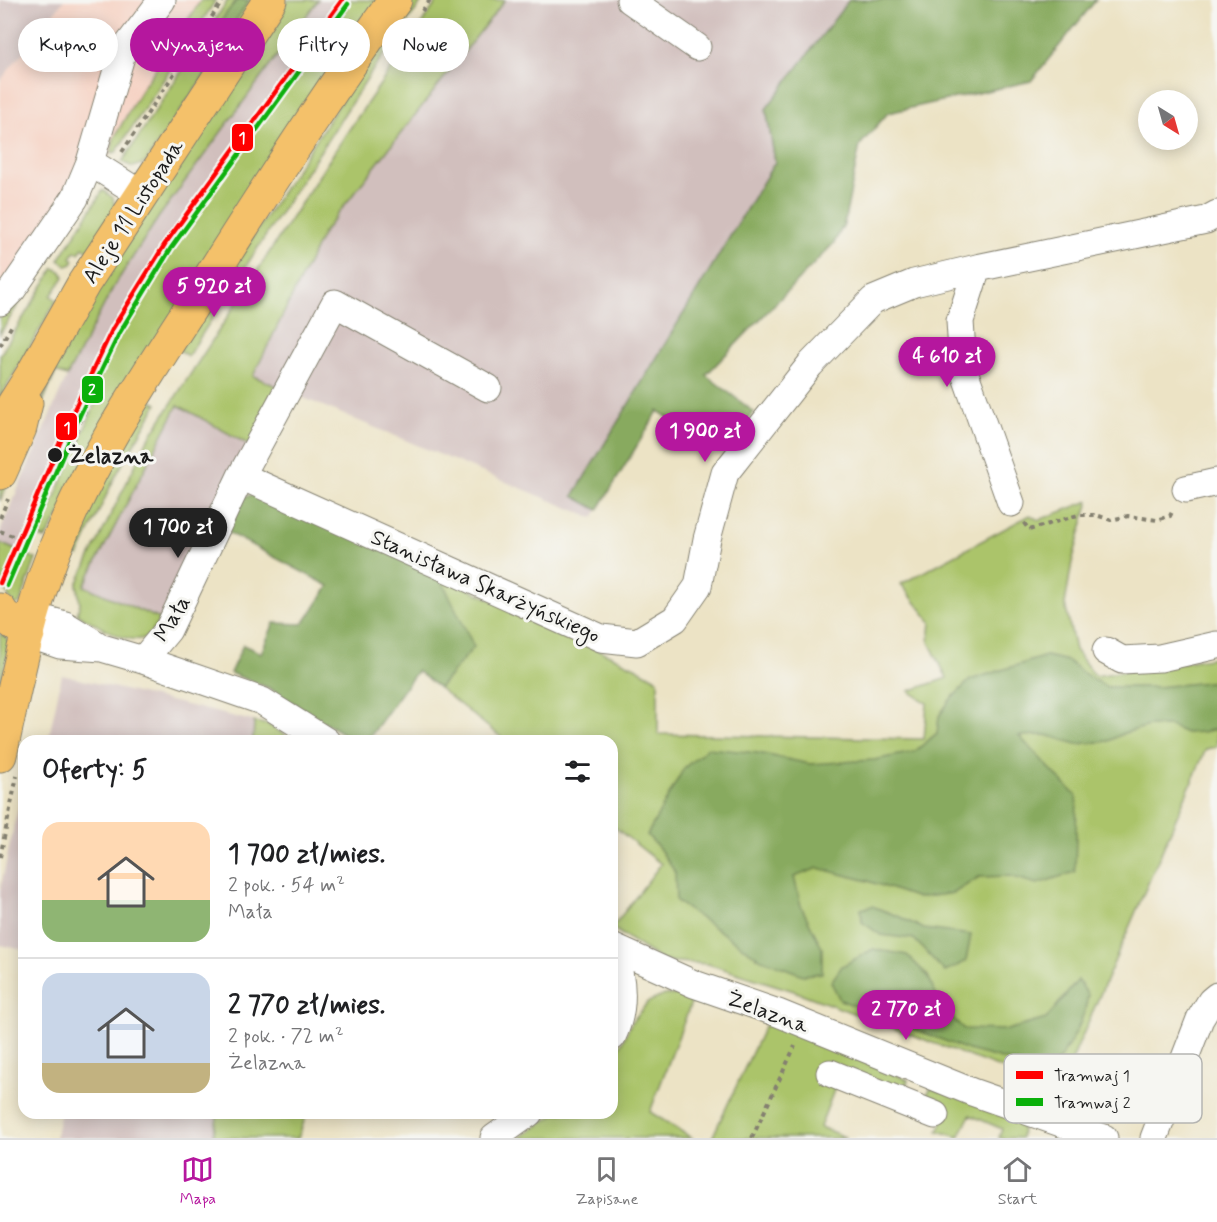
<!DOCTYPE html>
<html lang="pl">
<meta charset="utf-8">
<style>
body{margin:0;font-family:Mynerve,sans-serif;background:#f2f2f2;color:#202124;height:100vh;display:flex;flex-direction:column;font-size:22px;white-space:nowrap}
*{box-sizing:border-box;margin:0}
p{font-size:20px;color:#757577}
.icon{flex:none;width:33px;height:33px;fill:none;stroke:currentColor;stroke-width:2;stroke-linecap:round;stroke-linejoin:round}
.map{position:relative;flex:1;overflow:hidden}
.sheet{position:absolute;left:18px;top:735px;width:600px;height:384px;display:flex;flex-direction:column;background:#fff;border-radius:18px;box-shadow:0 3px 15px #0003}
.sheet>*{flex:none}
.guide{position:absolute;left:18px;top:18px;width:600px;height:54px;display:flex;gap:12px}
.needle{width:39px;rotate:143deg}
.tools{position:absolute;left:1138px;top:90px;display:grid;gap:12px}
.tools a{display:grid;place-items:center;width:60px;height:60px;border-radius:50%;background:#fff;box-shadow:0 3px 15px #0003;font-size:30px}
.price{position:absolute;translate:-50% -51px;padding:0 14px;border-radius:21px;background:#b5179e;color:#fff;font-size:20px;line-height:39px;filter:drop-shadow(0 2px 3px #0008)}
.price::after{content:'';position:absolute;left:50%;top:36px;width:18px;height:14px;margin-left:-9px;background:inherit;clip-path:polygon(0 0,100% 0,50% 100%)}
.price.on{background:#222;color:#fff}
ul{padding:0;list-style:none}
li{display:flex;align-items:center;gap:18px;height:150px;padding:0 24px}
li+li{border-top:2px solid #e0e0e0}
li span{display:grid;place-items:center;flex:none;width:168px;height:120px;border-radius:18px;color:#555}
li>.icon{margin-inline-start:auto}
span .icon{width:72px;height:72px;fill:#fffc;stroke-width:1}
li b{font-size:26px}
h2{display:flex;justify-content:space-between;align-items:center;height:72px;padding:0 24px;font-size:26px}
.pill{padding:0 21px;border-radius:27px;background:#fff;box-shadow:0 3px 15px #0003;font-size:21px;line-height:54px}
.pill.on{background:#b5179e;color:#fff}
.tabs{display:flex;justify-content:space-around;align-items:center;height:84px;border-top:2px solid #e0e0e0;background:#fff;font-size:16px;color:#757577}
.tabs a{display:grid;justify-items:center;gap:3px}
.tabs .on{color:#b5179e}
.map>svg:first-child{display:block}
</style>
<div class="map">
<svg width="1217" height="1138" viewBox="0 0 1217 1138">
<rect width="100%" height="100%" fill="#f6f6f2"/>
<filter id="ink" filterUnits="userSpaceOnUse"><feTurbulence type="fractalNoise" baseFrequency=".0167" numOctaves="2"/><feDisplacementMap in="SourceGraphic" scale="12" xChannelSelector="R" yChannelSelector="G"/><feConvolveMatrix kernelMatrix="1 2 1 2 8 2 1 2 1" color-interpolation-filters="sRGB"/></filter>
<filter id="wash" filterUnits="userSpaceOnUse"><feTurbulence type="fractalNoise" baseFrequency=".008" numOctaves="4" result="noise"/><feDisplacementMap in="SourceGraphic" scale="24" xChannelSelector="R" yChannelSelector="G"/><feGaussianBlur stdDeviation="1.35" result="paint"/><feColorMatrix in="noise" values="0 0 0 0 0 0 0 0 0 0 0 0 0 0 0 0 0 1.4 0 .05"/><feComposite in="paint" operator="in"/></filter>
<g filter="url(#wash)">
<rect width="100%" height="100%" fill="#ece3c5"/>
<path fill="#f6d2c3" d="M64,0H201L140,92L114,138L111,153L87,194L0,313V81Z"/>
<path fill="#d1bfbd" d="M0,0H64L0,81Z
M318,0H347L179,231L127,310L106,350L18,551L0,543V533L4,521L67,376L114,286L158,218Z
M505,0H1096L1031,81L847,34L817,130L659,411L593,518L253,377L323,233Z
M178,405L249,445L160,619L84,587Z
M62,675L269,725L295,741H48Z
M24,789V950L0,945V890L21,794Z
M61,1113H307L298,1138H55Z"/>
<path fill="#abc46a" stroke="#647043" stroke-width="1.5" d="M201,0H216L116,152L111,153L114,138L140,92Z
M228,0H256L145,163L133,167L122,162Z
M288,0H318L158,218L114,286L67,376L56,372L0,501V490L66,347L104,277L257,43Z
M347,0H378L45,539L38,536L101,391L90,386C125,306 175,236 226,166C266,110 307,55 347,0Z
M411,0H423L370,74L188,356L179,350L362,69Z
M438,0H505L323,233L253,376L281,388L249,445L178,405L84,586L160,619C156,624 153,632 149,635C132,650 93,622 77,614L80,603L77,584L147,441L346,134Z
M103,190L113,198L115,208L89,251L83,247L79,253L75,251L71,258L74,260L72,264L67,266L59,260Z
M54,268L62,272L64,277L51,296L57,300L0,398V355Z
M25,293L0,334V313Z
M148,399L157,404L115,477L78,556L68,552L76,533Z
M1089,501L1072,562L1065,604L1075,650L1095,676L1217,657V747L1206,749L1059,1090L794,991L708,964L663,961L612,928L661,864L612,825V741H506L439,688L473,647L439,575L635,667L658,680V734L924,739L927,703L909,691L947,678L929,642L931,622L901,584L1030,515L1039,520Z
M0,543L36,559L20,603L14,605C0,588 0,567 0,543Z
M0,634L5,636L9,643L0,689Z
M254,722L269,725L295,741H253Z
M665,995H694L650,1112L692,1138H519L557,1113H612V1063L632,1022L648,1002Z
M774,1020L908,1080L906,1087L902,1091L836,1085L820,1127L847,1138H712L764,1027Z
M931,1088L1015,1114L1022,1129L1021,1138H999L1002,1129L970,1115L959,1137L938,1131L947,1110L928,1101L927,1094Z
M218,1113H307L298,1138H213Z"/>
<path fill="#88aa5e" stroke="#52633d" stroke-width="1.5" d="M237,0H249L229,31L223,34L219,33C218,20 229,10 237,0Z
M849,0H1096L1031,81L888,113L860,145L844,224L834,243L706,375L754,412L720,451L658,411L598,510L573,496L775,162L766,109Z
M262,494L439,575L474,647L439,688L417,671L367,741H355L269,688L230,673L243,645L261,653L274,623L303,624L329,586L227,532L245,496Z
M1046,656L1068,661L1086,675L1107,687H1157L1217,681V729L1202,732L1186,733L1170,726H1149L1124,733L1109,741L1077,744L1046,735L1019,736L1077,797L1075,872L1037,884L1010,876L979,877L954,893L918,898L868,881L818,868L794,877L801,906L822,948V973L803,975L759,958L676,901L675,872L659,848L647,835L684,768L708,748L758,753L810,764L874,760L914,752L937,733L939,716L950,700L970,680Z
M872,906L900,917L924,929L971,935L966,961L945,972L914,939L881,935L862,922L861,909Z
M873,949L907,955L928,976L942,1009L964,1029L1007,1030L1046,1019L1078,980L1088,995C1084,1022 1072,1041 1056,1064L1032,1067L968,1050L840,1000L831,982L842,966Z"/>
</g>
<g filter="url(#ink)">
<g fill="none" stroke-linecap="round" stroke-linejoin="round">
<defs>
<path id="minor" d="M630,0L697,47
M90,162L142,195
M977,268L960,321L963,368L1011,503
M0,302L12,290L75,198L90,162L122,53L162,0
M241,476L601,638L637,642L675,619L698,586L707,539L725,473L810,365L873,300L914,283L977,268L1206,220L1217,214
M1186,489L1217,482
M33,616L65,625L96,644
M28,634L60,645L102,648L143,660L262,701L326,741
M1106,651L1122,660L1160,658L1217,645
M143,660L168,630L241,476L335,303L488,388
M612,947L694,984L778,1013L972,1092L1104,1138
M612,1037C626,1008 623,977 612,947
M830,1073L935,1115
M494,1138L529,1113
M1154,1138L1200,1019L1211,1001L1217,996"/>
<path id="major" d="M0,426L32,375L84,283L270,0
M0,473L20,428L26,403
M0,610L2,614L28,634
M0,755C15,687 28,618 53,554C90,459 147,375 202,290C264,192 327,94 395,0"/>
</defs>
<use href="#minor" stroke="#848070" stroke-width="29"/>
<use href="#major" stroke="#848070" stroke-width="35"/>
<path stroke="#848070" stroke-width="4" stroke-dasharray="4.5 4.5" stroke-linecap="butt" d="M422,11L430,0
M122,152L223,0
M0,346L12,325
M69,448L94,391
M0,518L8,499
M1024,523L1029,530L1078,515H1096L1111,520L1128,516L1157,520L1170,516L1173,510
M0,531L28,542
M0,857L17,776
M752,1138L795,1046"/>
<use href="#minor" stroke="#fff" stroke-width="27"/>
<use href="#major" stroke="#f4c16a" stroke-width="33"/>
<defs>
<path id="tram-1" d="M0,583L73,412L113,328L165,244L342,0"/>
<path id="tram-2" d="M7,586L80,415L120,332L171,248L348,4"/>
</defs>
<use href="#tram-1" stroke="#f6f6f2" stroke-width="9"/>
<use href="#tram-2" stroke="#f6f6f2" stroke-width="9"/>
<use href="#tram-1" stroke="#f00" stroke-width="4.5"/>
<use href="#tram-2" stroke="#0ab00a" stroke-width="4.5"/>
</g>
</g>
<circle fill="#1c1c1c" stroke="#f6f6f2" stroke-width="2" cx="55" cy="455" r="8"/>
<g text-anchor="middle" stroke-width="6" stroke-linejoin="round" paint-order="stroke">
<g font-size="22" fill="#1c1c1c" stroke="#f6f6f2">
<text transform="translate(132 211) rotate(-57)" y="8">Aleje 11 Listopada</text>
<text transform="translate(486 585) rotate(24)" y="8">Stanisława Skarżyńskiego</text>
<text transform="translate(171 618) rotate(-59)" y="8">Mała</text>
<text transform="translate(768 1011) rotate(20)" y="8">Żelazna</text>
</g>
<g font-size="22" font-weight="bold" fill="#1c1c1c" stroke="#f6f6f2" text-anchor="start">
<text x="68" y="463">Żelazna</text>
</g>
</g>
<rect x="1004" y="1054" width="198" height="69" rx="9" fill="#f6f6f2" stroke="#b5b5b2" stroke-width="1.5"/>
<rect x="1016" y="1071" width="27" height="8" fill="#f00"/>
<rect x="1016" y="1098" width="27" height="8" fill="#0ab00a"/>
<g font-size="16" fill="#1c1c1c">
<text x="1054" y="1081">Tramwaj 1</text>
<text x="1054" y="1108">Tramwaj 2</text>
</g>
<g stroke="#f6f6f2" stroke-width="2">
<rect x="231" y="123" width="23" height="29" rx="6" fill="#f00"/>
<rect x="81" y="375" width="23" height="29" rx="6" fill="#0ab00a"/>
<rect x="55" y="412" width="23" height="29" rx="6" fill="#f00"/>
</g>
<g font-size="16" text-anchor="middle" font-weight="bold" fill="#fff">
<text x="242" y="143">1</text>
<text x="92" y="395">2</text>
<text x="67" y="433">1</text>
</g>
</svg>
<div class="tools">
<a><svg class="needle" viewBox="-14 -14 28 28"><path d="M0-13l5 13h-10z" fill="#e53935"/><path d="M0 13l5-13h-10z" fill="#757577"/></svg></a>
</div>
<b class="price" style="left:214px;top:318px">5 920 zł</b>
<b class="price" style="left:947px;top:388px">4 610 zł</b>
<b class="price" style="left:705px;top:463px">1 900 zł</b>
<b class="price on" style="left:178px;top:559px">1 700 zł</b>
<b class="price" style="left:906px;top:1041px">2 770 zł</b>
<div class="guide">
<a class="pill">Kupno</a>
<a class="pill on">Wynajem</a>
<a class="pill">Filtry</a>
<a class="pill">Nowe</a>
</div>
<section class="sheet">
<h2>Oferty: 5<svg class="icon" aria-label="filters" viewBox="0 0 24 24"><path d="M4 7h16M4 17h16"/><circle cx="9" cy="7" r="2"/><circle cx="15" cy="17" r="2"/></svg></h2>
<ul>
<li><span style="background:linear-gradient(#ffd9b3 65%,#8fb573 0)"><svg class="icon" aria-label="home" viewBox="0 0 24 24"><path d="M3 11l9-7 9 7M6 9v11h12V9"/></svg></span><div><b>1 700 zł/mies.</b><p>2 pok. · 54 m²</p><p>Mała</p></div></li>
<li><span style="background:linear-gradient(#c9d6e8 75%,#c2b280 0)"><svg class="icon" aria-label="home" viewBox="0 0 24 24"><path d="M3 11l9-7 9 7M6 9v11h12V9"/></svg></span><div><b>2 770 zł/mies.</b><p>2 pok. · 72 m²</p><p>Żelazna</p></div></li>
</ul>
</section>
</div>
<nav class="tabs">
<a class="on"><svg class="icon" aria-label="map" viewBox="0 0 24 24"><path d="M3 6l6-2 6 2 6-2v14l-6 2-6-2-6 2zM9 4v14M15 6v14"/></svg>Mapa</a>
<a><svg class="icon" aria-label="saved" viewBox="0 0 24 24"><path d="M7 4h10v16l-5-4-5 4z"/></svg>Zapisane</a>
<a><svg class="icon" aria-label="home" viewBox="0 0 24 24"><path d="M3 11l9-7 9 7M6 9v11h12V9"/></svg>Start</a>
</nav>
